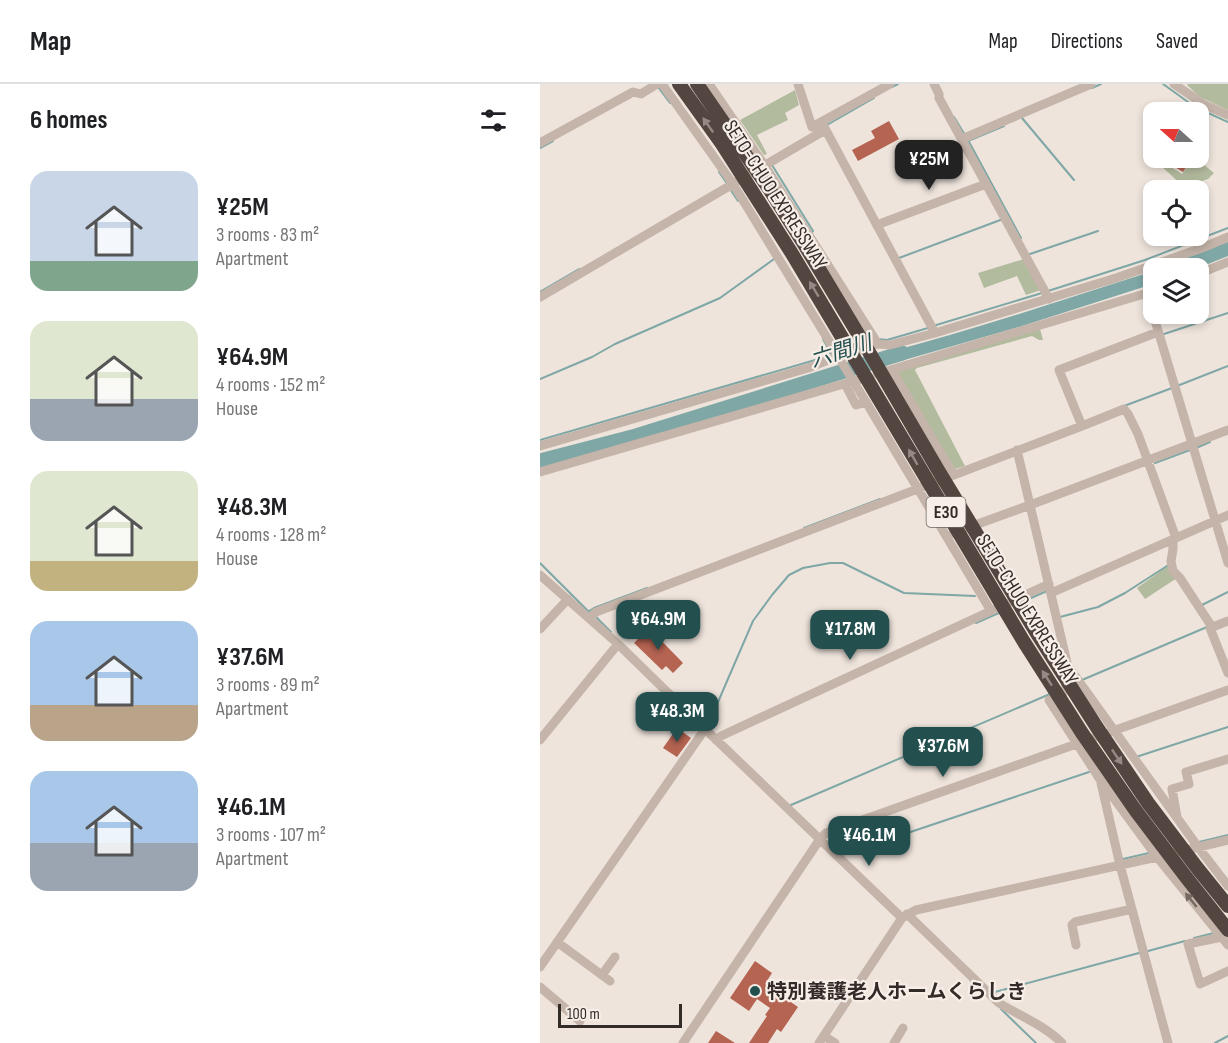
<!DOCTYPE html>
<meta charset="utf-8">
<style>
body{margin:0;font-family:"Sofia Sans Condensed","Noto Sans JP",sans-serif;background:#f6f6f6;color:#202124;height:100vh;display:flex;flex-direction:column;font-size:22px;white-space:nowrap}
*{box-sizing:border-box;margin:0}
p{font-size:20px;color:#757577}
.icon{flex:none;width:33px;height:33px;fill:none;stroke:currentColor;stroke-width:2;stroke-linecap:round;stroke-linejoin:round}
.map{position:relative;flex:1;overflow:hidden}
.details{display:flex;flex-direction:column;background:#fff;width:540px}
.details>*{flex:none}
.needle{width:39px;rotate:291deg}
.controls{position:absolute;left:603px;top:18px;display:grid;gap:12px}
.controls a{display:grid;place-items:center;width:66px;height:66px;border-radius:12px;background:#fff;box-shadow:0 3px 9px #0003;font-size:30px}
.scale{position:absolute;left:18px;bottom:15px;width:124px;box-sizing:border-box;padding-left:6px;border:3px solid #332b28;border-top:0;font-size:16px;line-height:21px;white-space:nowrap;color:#332b28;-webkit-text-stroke:4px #f6eee7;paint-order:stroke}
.price{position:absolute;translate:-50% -51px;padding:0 14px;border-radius:12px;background:#234f4f;color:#fff;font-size:20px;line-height:39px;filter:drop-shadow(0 2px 3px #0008)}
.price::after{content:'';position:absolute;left:50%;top:36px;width:18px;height:14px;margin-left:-9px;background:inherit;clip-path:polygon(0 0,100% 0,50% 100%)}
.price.on{background:#222;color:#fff}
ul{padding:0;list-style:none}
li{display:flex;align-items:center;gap:18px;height:150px;padding:0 30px}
li span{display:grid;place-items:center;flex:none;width:168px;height:120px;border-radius:18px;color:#555}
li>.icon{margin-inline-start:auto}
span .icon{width:72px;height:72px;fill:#fffc;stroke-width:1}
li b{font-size:26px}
h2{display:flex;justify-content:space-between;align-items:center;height:72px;padding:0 30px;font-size:26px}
header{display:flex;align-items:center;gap:36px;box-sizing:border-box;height:84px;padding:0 30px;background:#fff;border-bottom:2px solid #e0e0e0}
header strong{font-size:28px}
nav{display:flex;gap:33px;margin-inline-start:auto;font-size:21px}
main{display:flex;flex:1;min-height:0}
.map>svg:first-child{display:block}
</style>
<header>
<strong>Map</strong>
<nav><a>Map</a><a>Directions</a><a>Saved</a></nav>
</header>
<main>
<section class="details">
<h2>6 homes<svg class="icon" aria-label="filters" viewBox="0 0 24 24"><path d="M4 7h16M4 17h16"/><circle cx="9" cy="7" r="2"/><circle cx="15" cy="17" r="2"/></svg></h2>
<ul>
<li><span style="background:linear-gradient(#c9d6e8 75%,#7fa58c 0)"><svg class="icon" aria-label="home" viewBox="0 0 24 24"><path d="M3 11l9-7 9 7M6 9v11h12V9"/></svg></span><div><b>¥25M</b><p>3 rooms · 83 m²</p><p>Apartment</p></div></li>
<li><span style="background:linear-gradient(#dfe7d0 65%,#9aa5b1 0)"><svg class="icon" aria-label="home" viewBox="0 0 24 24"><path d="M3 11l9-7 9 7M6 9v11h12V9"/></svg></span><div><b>¥64.9M</b><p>4 rooms · 152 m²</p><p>House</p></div></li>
<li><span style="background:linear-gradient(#dfe7d0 75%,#c2b280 0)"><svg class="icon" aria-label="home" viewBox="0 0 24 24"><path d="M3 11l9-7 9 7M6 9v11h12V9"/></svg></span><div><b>¥48.3M</b><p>4 rooms · 128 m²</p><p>House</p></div></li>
<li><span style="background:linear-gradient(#a9c7e8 70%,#b9a48a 0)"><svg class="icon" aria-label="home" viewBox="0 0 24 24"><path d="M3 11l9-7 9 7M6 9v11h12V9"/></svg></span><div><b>¥37.6M</b><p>3 rooms · 89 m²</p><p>Apartment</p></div></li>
<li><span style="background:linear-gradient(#a9c7e8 60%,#9aa5b1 0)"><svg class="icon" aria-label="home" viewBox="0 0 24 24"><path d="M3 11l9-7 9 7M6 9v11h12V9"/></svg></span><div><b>¥46.1M</b><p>3 rooms · 107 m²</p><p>Apartment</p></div></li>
</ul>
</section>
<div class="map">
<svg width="688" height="959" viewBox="0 0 688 959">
<rect width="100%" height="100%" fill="#eee4dc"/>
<path fill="#b3bb9e" d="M648,0H688V26L660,13L647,1Z
M255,6L259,21L245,29L248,36L217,51L227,70L224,71L200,36Z
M610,68L613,71L614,74H617L642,90L648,81L657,75L674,89L668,95L644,103L608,70Z
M484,175L501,206L486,211L477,192L444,204L438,189Z
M500,245L503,256H499L492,252L377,284L375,286L425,382L415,385L413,384L357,291L358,287Z
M629,481L637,494L605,515L597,504Z"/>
<path fill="#7ea7a6" d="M688,158V172L658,184H619Z
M613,187V200L479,243L347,281L341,270C433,246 523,216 613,187Z"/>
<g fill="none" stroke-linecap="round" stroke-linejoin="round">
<path stroke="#7ea7a6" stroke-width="2" d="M623,0L655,23L688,38
M118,3L130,19
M352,3L358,0
M552,4L561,0
M414,33L425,51
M482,34L534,96
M287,41L334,14
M428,56L481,154
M428,57L464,42
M0,64L13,57
M232,81L273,147L272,148
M179,88L186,98
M190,105L198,117
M490,170L558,147
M359,174L463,135
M508,207L605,176L688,144
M0,208L39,185
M393,242L502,209
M621,251L688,229
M283,255L290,268V271
M338,255L347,256L388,244
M0,295L52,273L75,260L180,214L234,175
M637,302L688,282
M584,322L632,304
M0,356L282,274
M656,364L670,358
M614,377L615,379L650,366
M264,444L340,415
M0,479L51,530
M482,518L507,507
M662,521L688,508
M49,527L54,524L107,504
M56,533L71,548
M520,533L558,523L585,509L630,480
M436,539L461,528
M542,596L667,543
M164,639L178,618L213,537L232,511L249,491L263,484L290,479H303L364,509L435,512
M596,673L688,643
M251,721L510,610
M659,758L688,751
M302,771L549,688
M583,775L609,769
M654,854L674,849
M608,867L645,857
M455,908L599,869
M461,925L496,959
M675,959L688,952"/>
<path stroke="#7ea7a6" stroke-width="15" d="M0,377L96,352L362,269"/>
</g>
<path fill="#b56452" d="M349,37L359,55L318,77L312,66L335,54L331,47Z
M620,74H652L643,88Z
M109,544L143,579L133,589L126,582L122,586L94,559Z
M137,644L151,654L137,673L123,664Z
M215,877L232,889L225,900L258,923L241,948L237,945L228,959H209L227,932L225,931L230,924L217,915L209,927L190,914Z
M176,947L195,959H168Z"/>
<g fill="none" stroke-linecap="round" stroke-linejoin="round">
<path stroke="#c4b4a9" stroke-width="9" d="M122,0L193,100L300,275
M169,0L225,82L338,260
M258,0L272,43L350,0
M394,0L399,10V14L509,215
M634,0L665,21L688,31
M282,39L395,249
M422,55L551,0
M0,59L93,8L101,10L117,0
M337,142L342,139L446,100
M658,190L688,178
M607,210L688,479
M0,213L285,46
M352,286L413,390
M337,290L614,207
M305,300L316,321L326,318L451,527
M542,342L584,325L588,330L598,350L636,454
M0,362L268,284L298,272L338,260L350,261L395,249L576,194L662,164L688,153
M0,388L321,295
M413,449L490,421L477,366
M633,455V465L631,477L633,487L640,494L672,543
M0,491L78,560L165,645L362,834
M511,509L688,431
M49,534L56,528L542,342L519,286L618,248
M688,537L670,544L688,589
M0,545L28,515
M530,585L658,763L688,802
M509,616L559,694L617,773L688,861
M514,624C523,611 530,599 528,583L490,421L688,346
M0,656L78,560
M176,656L181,652L509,500
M561,699L580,781L628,959
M637,733L632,705L649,700L646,688L688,675
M367,830L459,919C480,932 504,941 522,959
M682,853L648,860L660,900L688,887
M17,858L70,897
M536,861L532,841L535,838L592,825
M0,883L165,645
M62,891L75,873
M0,903L40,937
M284,952L295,959
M143,959L280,755L286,749L688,606
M279,959L362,834L376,826L617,773L688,756
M354,959L363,944"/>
<path stroke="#c4b4a9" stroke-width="9" d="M301,277L326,318"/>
<path stroke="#534540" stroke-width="14" d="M139,0L182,60L251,168L484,558L542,649L596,727L646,793L688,846
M157,0L230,106L264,160L329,268L398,386L496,548L556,642L608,719L658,785L688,822"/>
</g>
<defs><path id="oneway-solid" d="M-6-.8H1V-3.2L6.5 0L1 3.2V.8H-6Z" transform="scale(1.5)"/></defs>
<g fill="#948983">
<use href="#oneway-solid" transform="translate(168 41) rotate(-125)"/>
<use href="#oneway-solid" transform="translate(274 205) rotate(-121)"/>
<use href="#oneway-solid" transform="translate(373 373) rotate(-120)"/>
<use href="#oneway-solid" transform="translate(507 594) rotate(-123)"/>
<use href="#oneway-solid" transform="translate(577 673) rotate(56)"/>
</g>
<use fill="#746962" href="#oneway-solid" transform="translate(651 816) rotate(-129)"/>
<circle fill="#234f4f" stroke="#f6eee7" stroke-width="2" cx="215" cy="907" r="6"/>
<g text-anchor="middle" stroke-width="4.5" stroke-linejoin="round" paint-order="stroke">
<rect fill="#f6eee7" stroke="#6e6661" stroke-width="1.5" x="386.5" y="413" width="39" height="30" rx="4.5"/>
<g font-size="18" font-weight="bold" fill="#332b28">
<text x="406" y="434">E30</text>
</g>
<g font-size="20" fill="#332b28" stroke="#f6eee7">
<text transform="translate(236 110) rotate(57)" y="7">SETO-CHUO EXPRESSWAY</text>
<text transform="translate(488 525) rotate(58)" y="7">SETO-CHUO EXPRESSWAY</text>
</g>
<g font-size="20" font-weight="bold" fill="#332b28" stroke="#f6eee7" text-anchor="start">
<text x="227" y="914">特別養護老人ホームくらしき</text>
</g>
<g font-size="21" font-style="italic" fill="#234f4f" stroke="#f6eee7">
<text transform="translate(301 267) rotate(-17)" y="7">六間川</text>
</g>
</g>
</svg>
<div class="controls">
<a><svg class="needle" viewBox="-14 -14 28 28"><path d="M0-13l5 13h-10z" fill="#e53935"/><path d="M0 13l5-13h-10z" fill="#757577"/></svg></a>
<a><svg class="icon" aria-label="locate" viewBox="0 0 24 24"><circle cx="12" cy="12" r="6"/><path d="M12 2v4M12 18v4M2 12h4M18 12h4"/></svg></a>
<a><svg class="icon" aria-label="layers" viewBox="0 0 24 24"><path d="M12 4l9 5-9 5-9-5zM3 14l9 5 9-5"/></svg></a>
</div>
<div class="scale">100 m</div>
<b class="price on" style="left:389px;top:107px">¥25M</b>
<b class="price" style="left:118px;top:567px">¥64.9M</b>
<b class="price" style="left:310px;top:577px">¥17.8M</b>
<b class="price" style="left:137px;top:659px">¥48.3M</b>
<b class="price" style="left:403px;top:694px">¥37.6M</b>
<b class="price" style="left:329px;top:783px">¥46.1M</b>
</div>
</main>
